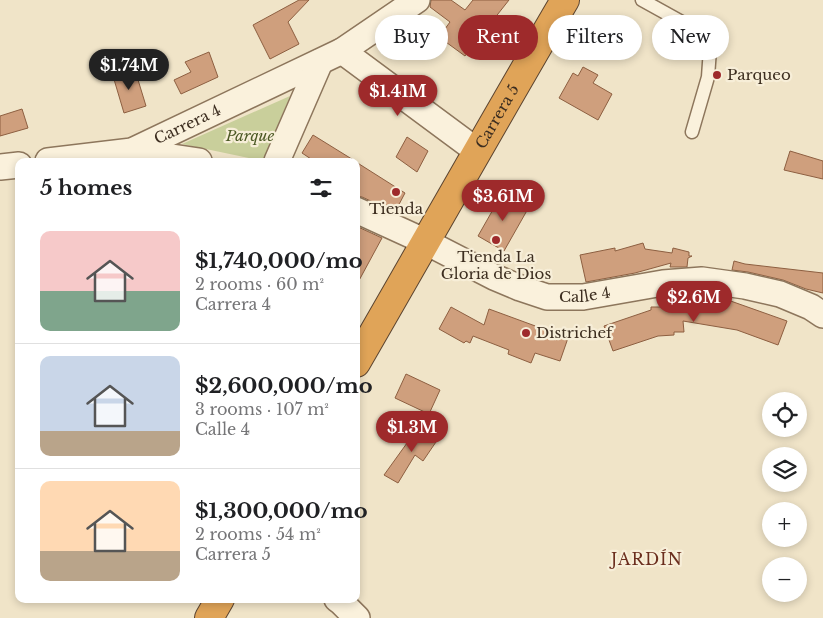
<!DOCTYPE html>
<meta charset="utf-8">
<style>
body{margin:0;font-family:"Libre Baskerville",serif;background:#f6f6f6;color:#202124;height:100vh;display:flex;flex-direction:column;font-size:19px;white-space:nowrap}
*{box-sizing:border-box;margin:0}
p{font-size:16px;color:#757577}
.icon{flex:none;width:28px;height:28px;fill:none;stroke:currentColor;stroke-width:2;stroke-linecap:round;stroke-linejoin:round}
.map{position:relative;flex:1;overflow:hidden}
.sheet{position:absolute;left:15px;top:158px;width:345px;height:445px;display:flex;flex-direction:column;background:#fff;border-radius:10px;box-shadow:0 2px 8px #0003}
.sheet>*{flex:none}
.hud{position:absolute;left:375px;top:15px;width:372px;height:45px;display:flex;gap:10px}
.tools{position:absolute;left:762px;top:392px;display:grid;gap:10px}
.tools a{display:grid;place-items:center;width:45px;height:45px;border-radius:50%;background:#fff;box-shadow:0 2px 8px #0003;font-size:25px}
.price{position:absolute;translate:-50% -42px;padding:0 11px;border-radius:18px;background:#9e2a2b;color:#fff;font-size:16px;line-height:32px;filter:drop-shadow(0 1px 2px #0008)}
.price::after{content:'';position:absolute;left:50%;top:30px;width:15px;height:11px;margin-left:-8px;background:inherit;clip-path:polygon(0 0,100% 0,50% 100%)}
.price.on{background:#222;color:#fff}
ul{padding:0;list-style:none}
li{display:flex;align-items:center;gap:15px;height:125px;padding:0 25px}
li+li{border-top:1px solid #e0e0e0}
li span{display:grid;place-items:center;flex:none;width:140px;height:100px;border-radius:10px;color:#555}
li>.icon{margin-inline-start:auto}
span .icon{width:60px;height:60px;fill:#fffc;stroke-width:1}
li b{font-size:21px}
h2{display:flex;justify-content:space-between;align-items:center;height:60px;padding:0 25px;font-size:21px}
.pill{padding:0 18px;border-radius:22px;background:#fff;box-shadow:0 2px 8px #0003;font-size:18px;line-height:45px}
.pill.on{background:#9e2a2b;color:#fff}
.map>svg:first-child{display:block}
</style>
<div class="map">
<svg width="823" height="618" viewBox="0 0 823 618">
<rect width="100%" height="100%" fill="#f0e4c8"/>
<path fill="#c9cf9b" d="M290,96L263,161L182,144Z"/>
<path fill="#cf9f7d" stroke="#8d5f41" d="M299,0H309L288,22L299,44L270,59L253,25Z
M431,0H451L465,10L473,0H509L490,24L489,23L465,56L439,37L450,22L430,7Z
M209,52L218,77L181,94L174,80L191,72L185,62Z
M583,67L598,75L593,83L612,94L598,120L559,98L573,73L578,76Z
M135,70L146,106L124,113L113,76Z
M22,109L28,128L0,136V116Z
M313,135L355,161H314L302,153Z
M407,137L428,151L417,172L396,157Z
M790,151L823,161V179L784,170Z
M356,162L405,193L395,212L362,197L356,196Z
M503,192L529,207L504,251L478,236Z
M356,226L382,238L356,286Z
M643,243L645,249L672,253L673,248L689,252V256H692L688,258L687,267H670L671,263L635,273L586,282L580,255L615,248V251Z
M734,261L745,264L823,273V293L806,289L783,280L748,272L732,270Z
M725,299L787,321L778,345L737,330L683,321L684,332H674V335L658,336L613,351L604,326L651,310V307H696L697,302L724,307Z
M451,307L484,325L489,309L568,338L560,361L535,353L531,363L508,354L509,350L473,336L470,343L466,341L464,343L439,329Z
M406,374L440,390L429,414L395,398Z
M420,425L438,439L423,461L415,455L398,483L384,475Z"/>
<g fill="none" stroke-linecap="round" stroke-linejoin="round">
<defs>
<path id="lane" d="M642,0L689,26L710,49L708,77L692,132"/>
<g id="street">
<path d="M342,51L477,151"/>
<path d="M132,151L199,161"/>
<path id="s1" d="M48,161L132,151L342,51L417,0"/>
<path d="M277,161L320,62"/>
<path d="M0,167L19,165"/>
<path id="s2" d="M356,210L426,242L494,277L520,288L547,297H583L663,283L702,280L745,286L780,294L811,307L823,315"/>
<path d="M337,599L341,602L357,618"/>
</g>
<g id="highway">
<path id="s3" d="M356,363C426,242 494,121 565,0"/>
<path d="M209,618L220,599"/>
</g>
</defs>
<use href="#lane" stroke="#8d765c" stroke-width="15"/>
<use href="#street" stroke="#8d765c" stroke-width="28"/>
<use href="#highway" stroke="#5b4430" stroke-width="30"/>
<use href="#lane" stroke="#faf1dc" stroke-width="12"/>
<use href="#street" stroke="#faf1dc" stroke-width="25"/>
<use href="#highway" stroke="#e0a458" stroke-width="28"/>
</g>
<g fill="#9e2a2b" stroke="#f7eed8" stroke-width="2">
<circle cx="717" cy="75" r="5"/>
<circle cx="396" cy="192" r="5"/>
<circle cx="496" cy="240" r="5"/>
<circle cx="526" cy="333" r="5"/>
</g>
<g text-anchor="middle" stroke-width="4.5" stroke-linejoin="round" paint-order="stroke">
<g font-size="15" fill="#3d2e20" stroke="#f7eed8" text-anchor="start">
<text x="727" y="80">Parqueo</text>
<text x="396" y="214" text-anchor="middle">Tienda</text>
<text x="496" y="262" text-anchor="middle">Tienda La<tspan x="496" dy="17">Gloria de Dios</tspan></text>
<text x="536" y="338">Districhef</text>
</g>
<g font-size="15" fill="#3d2e20" stroke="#f7eed8">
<text dy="5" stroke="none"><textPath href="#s3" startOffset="284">Carrera 5</textPath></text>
<text dy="5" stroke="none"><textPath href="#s1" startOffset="146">Carrera 4</textPath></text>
<text dy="5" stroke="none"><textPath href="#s2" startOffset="248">Calle 4</textPath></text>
</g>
<g font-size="15" font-style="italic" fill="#4d5a26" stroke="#f7eed8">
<text x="250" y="141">Parque</text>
</g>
<g font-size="16" letter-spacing="1" fill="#6b2e1e" stroke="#f7eed8">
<text x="647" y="565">JARDÍN</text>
</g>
</g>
</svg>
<div class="tools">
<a><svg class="icon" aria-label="locate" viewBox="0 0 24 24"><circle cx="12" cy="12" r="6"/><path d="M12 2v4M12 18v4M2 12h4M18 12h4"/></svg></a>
<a><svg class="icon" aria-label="layers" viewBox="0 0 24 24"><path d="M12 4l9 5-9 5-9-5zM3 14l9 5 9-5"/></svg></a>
<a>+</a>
<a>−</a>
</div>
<b class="price on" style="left:129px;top:91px">$1.74M</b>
<b class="price" style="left:398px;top:117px">$1.41M</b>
<b class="price" style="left:503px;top:222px">$3.61M</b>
<b class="price" style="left:694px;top:323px">$2.6M</b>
<b class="price" style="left:412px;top:453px">$1.3M</b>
<div class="hud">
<a class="pill">Buy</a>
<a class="pill on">Rent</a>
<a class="pill">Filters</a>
<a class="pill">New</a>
</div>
<section class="sheet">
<h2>5 homes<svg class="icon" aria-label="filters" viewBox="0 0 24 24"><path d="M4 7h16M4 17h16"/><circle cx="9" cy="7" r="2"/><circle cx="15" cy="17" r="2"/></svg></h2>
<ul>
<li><span style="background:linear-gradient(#f6c9c9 60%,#7fa58c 0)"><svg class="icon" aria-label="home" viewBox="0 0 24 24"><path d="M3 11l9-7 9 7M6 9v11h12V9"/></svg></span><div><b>$1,740,000/mo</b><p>2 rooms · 60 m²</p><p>Carrera 4</p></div></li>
<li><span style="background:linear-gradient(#c9d6e8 75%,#b9a48a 0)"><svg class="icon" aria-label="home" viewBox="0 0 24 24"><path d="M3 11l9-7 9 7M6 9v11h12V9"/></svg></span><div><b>$2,600,000/mo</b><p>3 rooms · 107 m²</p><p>Calle 4</p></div></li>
<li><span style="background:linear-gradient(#ffd9b3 70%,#b9a48a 0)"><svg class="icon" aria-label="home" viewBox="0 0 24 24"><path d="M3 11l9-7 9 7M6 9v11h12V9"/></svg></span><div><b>$1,300,000/mo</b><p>2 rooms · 54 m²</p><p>Carrera 5</p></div></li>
</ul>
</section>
</div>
